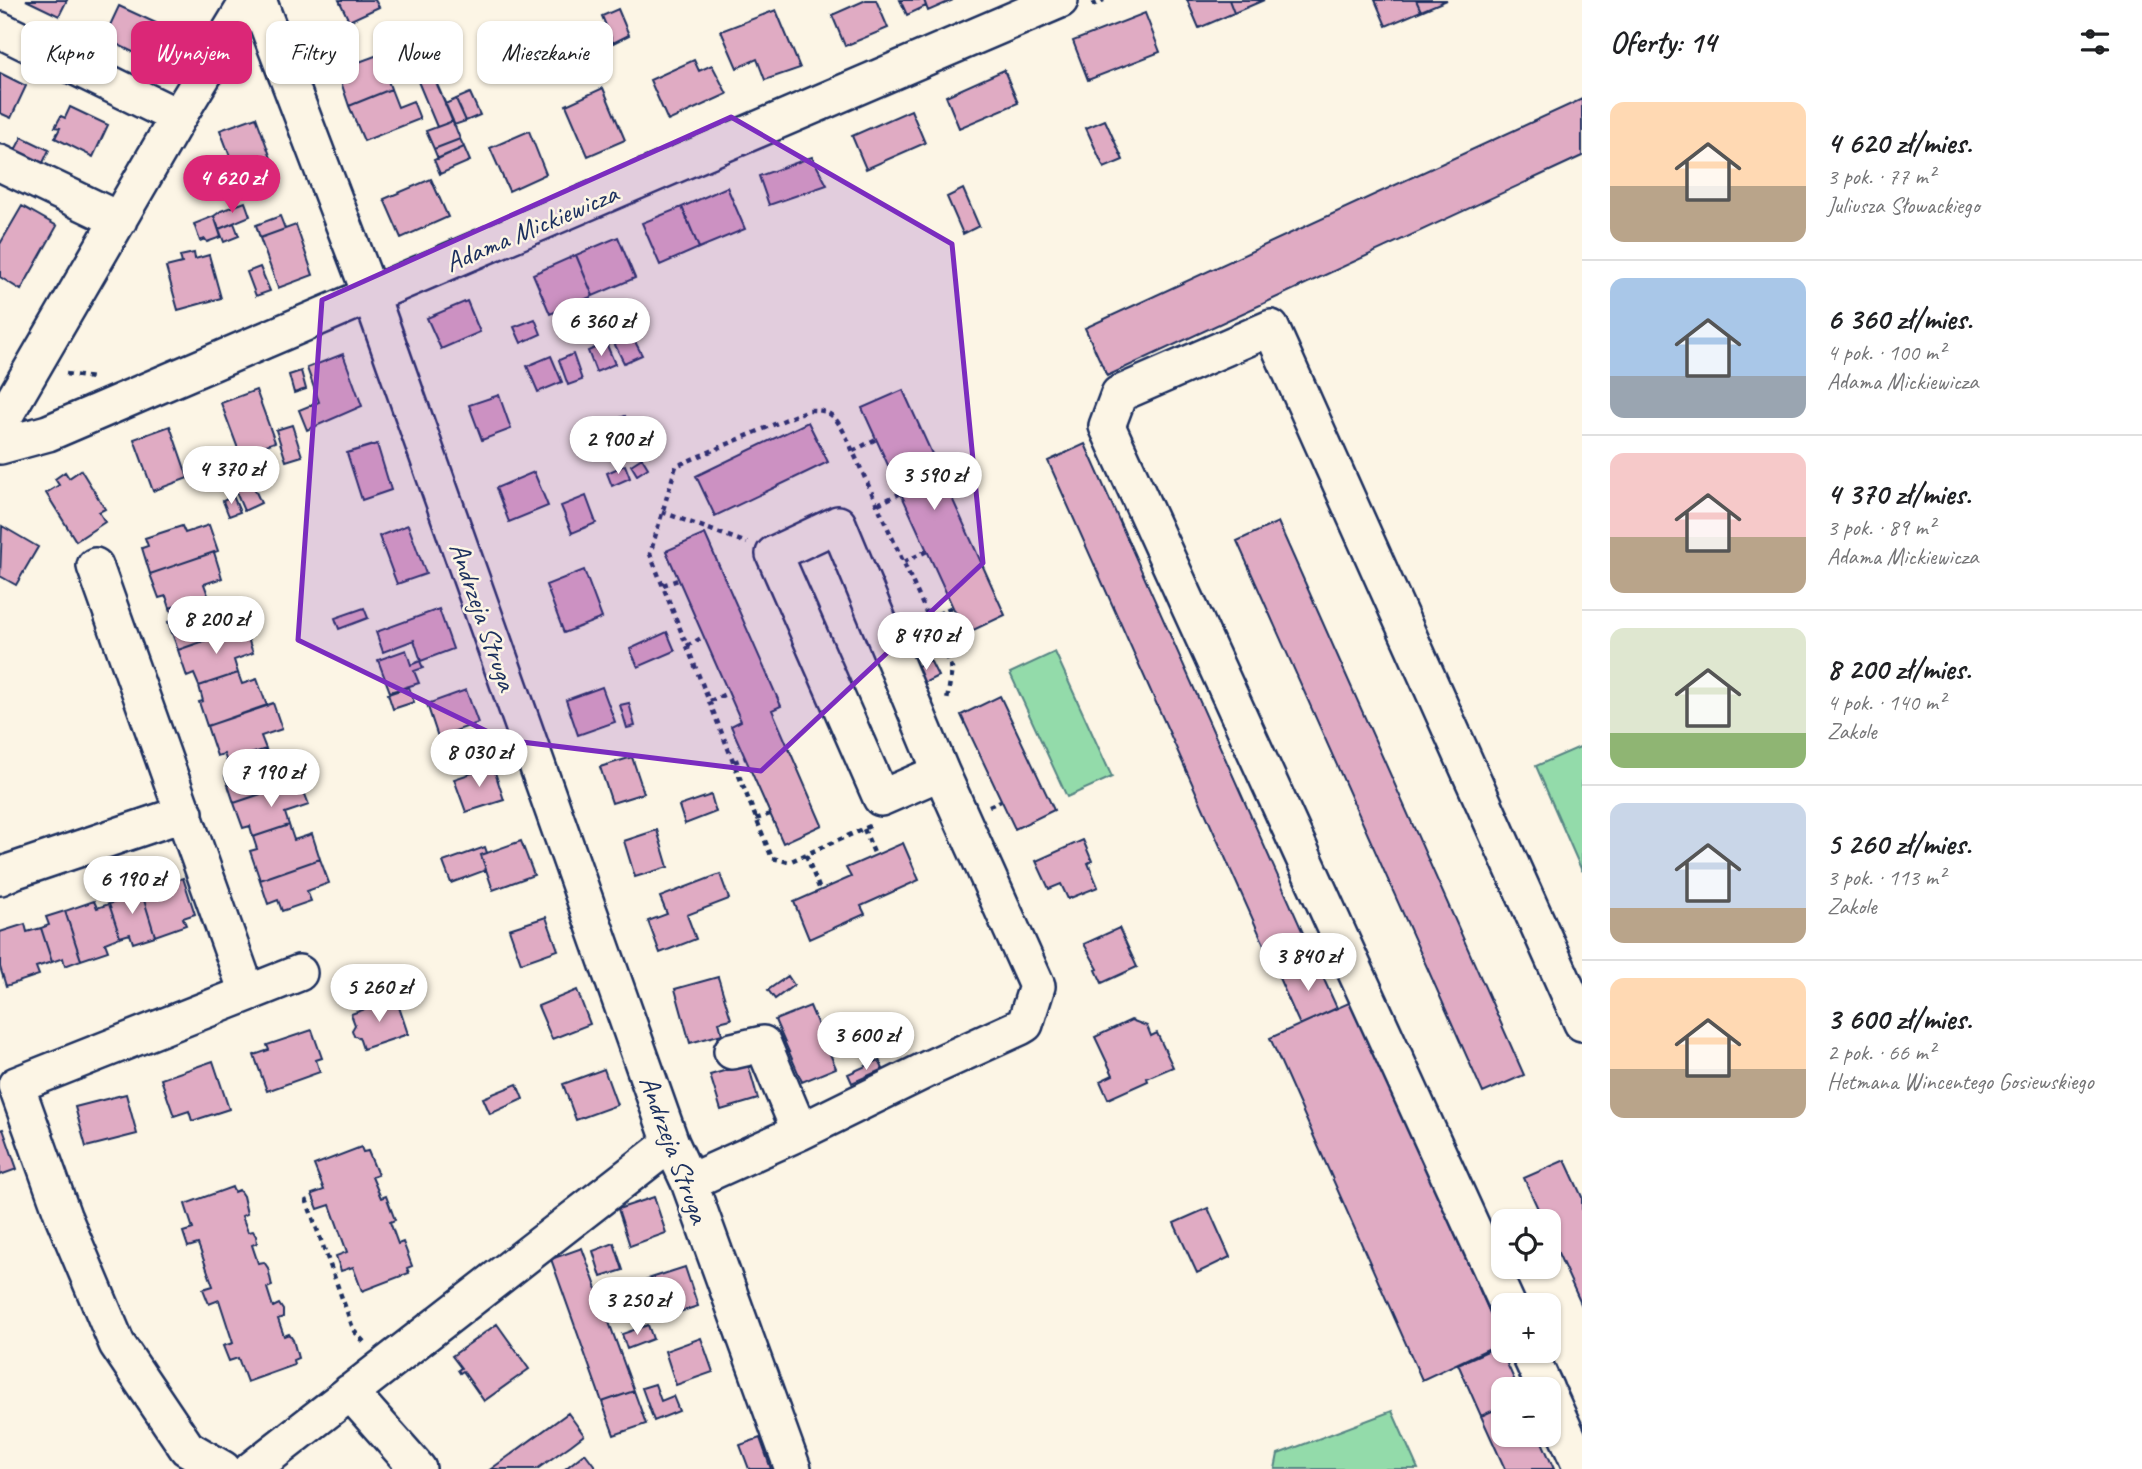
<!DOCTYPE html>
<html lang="pl">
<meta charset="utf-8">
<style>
body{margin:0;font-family:Caveat,sans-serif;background:#f6f6f6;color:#202124;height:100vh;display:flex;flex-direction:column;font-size:26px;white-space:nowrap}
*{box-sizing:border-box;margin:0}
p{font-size:23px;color:#757577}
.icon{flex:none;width:38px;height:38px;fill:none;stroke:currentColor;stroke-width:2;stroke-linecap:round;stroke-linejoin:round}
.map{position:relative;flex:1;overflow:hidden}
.details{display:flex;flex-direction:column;background:#fff;width:560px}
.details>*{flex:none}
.banner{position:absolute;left:21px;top:21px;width:665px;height:63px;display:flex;gap:14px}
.fabs{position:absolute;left:1491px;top:1209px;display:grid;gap:14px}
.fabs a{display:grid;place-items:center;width:70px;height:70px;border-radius:14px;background:#fff;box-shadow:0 2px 5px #0004;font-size:35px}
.price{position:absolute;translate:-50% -60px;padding:0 16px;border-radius:24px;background:#fff;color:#222;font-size:23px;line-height:46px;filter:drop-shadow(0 2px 4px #0008)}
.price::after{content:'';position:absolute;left:50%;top:42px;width:21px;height:16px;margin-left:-10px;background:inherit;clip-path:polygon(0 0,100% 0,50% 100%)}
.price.active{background:#db2777;color:#fff}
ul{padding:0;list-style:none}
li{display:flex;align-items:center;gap:21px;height:175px;padding:0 28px}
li+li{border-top:2px solid #e0e0e0}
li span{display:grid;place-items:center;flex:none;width:196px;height:140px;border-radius:14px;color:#555}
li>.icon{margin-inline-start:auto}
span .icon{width:84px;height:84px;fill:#fffc;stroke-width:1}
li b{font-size:30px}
h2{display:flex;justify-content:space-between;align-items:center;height:84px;padding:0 28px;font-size:30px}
.tag{padding:0 24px;border-radius:14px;background:#fff;box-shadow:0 2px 5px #0004;font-size:24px;line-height:63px}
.tag.active{background:#db2777;color:#fff}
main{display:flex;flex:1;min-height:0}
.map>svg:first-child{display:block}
</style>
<main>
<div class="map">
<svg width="1582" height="1469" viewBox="0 0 1582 1469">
<rect width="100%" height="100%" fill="#fcf5e5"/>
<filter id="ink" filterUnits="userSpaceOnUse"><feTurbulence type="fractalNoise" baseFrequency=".0143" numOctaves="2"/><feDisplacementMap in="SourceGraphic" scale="14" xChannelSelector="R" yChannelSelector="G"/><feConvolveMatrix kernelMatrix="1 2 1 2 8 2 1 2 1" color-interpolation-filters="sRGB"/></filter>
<g filter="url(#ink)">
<path fill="#93dbaa" stroke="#578584" stroke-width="2" d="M1055,652L1112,777L1067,797L1010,673Z
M1582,746V871L1536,766Z
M1392,1411L1418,1469H1275L1278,1454Z"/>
<path fill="#e0abc3" stroke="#1b2f5e" stroke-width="2" d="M26,0H67L59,16Z
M339,0H375L379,7L349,21Z
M866,0H876L888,28L845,46L832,15Z
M900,0H924L926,6L907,15Z
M924,0H953L928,11Z
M1187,0H1229L1234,13L1199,28Z
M1229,0H1264L1234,13Z
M1375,0H1416L1421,11L1386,26Z
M1416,0H1447L1421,11Z
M119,6L156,23L141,56L104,38Z
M618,9L629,35L613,43L602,16Z
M776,10L800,68L765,80L757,59L737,68L721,31Z
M1145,13L1160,52L1088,80L1073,41Z
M532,34L538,46L525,51L520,39Z
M540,45L550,68L534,75L524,52Z
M386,52L389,61L382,64L391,89L349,106L337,70Z
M424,53L432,73L417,79L410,59Z
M694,60L699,71L712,65L727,94L668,121L650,80Z
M1004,70L1018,103L959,128L946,96Z
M0,73L26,86L11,118L0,113Z
M432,73L453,121L437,127L417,79Z
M603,88L625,140L588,156L566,105Z
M391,89L398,107L413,101L420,119L364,141L349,106Z
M470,93L480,115L466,121L456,99Z
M456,99L466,121L454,125L445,104Z
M1582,99V156L1107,376L1085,328Z
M70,107L108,125L93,157L55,138L60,128L55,127L61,116L65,118Z
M911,110L925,143L866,169L852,136Z
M256,117L280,183L245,196L220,130Z
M1105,120L1123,160L1104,168L1086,128Z
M453,121L460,139L434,149L426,131Z
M529,131L546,174L509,191L490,148Z
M22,137L49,150L42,165L14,152Z
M460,139L464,147L438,159L434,149Z
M464,147L470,161L440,174L434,160Z
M812,157L827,185L769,205L759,176Z
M431,179L448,217L401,238L384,199Z
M727,187L745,229L699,248L682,207Z
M963,189L979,226L963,234L947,197Z
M245,202L250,216L219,229L214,216L221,211Z
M22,206L57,226L21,290L0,277V244Z
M682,207L699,248L660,265L642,223Z
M214,216L221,237L207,242L205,239L200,241L194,224Z
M280,216L285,229L260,238L256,225Z
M234,223L239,236L224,242L219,229Z
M296,225L313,275L278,288L260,238Z
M618,237L635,278L593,296L576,255Z
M194,253L195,259L209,255L221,298L178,310L166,267L182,263L180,256Z
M576,255L593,296L550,314L533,274Z
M260,267L270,291L256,296L247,272Z
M467,301L480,332L441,349L427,318Z
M535,319L541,334L521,343L514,327Z
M629,330L642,355L624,363L612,339Z
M606,343L615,364L596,372L588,351Z
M343,354L362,406L307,430L299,410L319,402L307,368Z
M573,354L582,380L568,385L559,360Z
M551,356L562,382L538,392L527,366Z
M301,371L306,389L294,393L289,375Z
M256,390L275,442L240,454L221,403Z
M903,390L1005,615L965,634L862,408Z
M499,395L511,429L482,440L469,405Z
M625,416L633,434L621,440L612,421Z
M808,422L828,462L715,516L696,476Z
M292,425L302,456L286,461L276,430Z
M170,426L188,478L153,491L134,439Z
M377,444L391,490L362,500L347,453Z
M1085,444L1316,962L1279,978L1048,461Z
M642,458L648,468L637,475L631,465Z
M625,465L630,478L612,486L607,473Z
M81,470L105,509L99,512L105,522L76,541L46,493L59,485L55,479L65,472L69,478Z
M534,472L548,506L509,522L496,488Z
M252,483L261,503L244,511L235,490Z
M233,496L240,512L229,516L223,501Z
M586,496L596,523L572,533L561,506Z
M1278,522L1524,1075L1483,1093L1237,541Z
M209,525L218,551L150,574L142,548L148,546L145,538L182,526L185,533Z
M408,525L426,574L397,584L379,536Z
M2,526L38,547L16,585L0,576Z
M705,534L781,706L772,710L822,825L783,843L731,726L741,721L666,551Z
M214,552L222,578L204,584L208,595L170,608L166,596L159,598L150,574Z
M584,570L602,618L564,633L546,585Z
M208,595L213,610L236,602L244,627L178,650L168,622L174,620L170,608Z
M364,608L368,618L339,629L335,618Z
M439,609L453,649L421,661L414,640L383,652L376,632Z
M244,627L253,653L234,660L238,673L199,686L194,674L187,677L178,650Z
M667,632L675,651L638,667L630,649Z
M406,650L411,665L420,661L423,668L414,671L419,683L390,692L378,660Z
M930,660L938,676L922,684L914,668Z
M238,673L242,684L257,679L267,706L207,726L199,702L203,701L199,686Z
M409,687L414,702L393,709L388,694Z
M602,687L615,722L578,735L566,700Z
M466,690L478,723L438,737L427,704Z
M1000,696L1054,810L1015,829L961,715Z
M273,703L282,729L261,736L266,749L227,762L224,754L217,756L207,726Z
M629,703L635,726L627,728L620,705Z
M266,749L270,762L284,757L293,783L234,803L225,776L231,774L227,762Z
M632,757L644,793L612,803L600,767Z
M493,766L504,800L466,812L454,779Z
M300,781L309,805L285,813L289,825L253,837L250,826L243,828L234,803Z
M711,795L716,812L685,824L679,806Z
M289,825L294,840L312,834L320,859L260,880L250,851L257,849L253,837Z
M657,830L668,867L635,877L624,841Z
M1083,840L1092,861L1088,863L1098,887L1068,899L1061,884L1049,889L1036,861Z
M521,841L534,875L493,890L481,855Z
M903,843L919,880L861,906L865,914L809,939L794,902L851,877L846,868Z
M485,847L487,853L481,855L486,870L451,883L443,862Z
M320,859L329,883L307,891L311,901L282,911L278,900L268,904L260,880Z
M720,874L729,899L687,915L696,939L660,953L648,921L667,914L660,897Z
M172,876L174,881L183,878L195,914L183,918L186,925L155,936L140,887Z
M140,887L155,936L133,943L130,934L120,937L109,904L122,900L120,893Z
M94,901L97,908L109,904L120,937L105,943L108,951L81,960L65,911Z
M65,911L81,960L65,966L63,958L52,962L41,928L49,925L46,917Z
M546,917L558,950L521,963L509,929Z
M25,924L27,932L41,928L52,962L36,967L39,975L6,986L0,967V932Z
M1119,928L1137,967L1102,983L1096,970L1098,969L1084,944Z
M1316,962L1337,1008L1300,1025L1279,978Z
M788,976L794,985L775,999L768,990Z
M718,977L731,1019L719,1022L722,1034L690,1043L675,989Z
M577,990L590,1024L552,1039L538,1006Z
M396,998L408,1034L363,1049L359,1037L354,1036L352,1030L355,1025L351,1014Z
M1351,1002L1503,1342L1422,1380L1270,1038Z
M810,1006L836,1068L802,1082L775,1020Z
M1131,1020L1147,1026L1151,1036L1157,1033L1173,1067L1147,1078L1148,1081L1108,1099L1100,1081L1113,1075L1095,1037Z
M312,1030L322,1058L316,1060L320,1072L267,1091L254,1055L269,1050L267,1045Z
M879,1060L883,1069L852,1083L848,1074Z
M213,1061L229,1109L192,1121L189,1111L174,1116L161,1079Z
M748,1064L758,1099L721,1110L710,1075Z
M604,1069L617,1105L576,1120L563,1084Z
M517,1084L523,1099L490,1114L483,1098Z
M126,1094L137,1134L86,1147L75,1107Z
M3,1129L17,1169L0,1175V1130Z
M361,1147L363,1152L368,1151L378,1175L372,1177L381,1198L386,1196L395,1220L390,1222L398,1244L403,1242L412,1266L407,1268L409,1273L362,1291L353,1267L341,1271L336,1256L347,1252L330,1205L318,1209L312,1194L324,1190L314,1165Z
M1565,1160L1582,1197V1306L1549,1233V1222H1544L1524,1178Z
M232,1187L234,1192L239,1190L243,1196L247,1214L242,1216L248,1232L253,1231L256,1236L257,1243L252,1245L258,1263L264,1262L268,1268L272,1286L267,1288L273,1307L279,1304L283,1310V1317L278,1319L284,1336L289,1334L293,1340L298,1358L293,1360L294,1365L247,1382L238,1358L229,1361L223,1346L233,1343L219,1300L209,1304L203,1289L213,1286L198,1244L188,1247L183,1232L193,1229L185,1204Z
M654,1197L666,1233L630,1246L618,1209Z
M1208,1208L1230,1257L1197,1273L1174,1223Z
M614,1243L623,1270L601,1277L593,1251Z
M582,1248L634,1391L602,1402L551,1259Z
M685,1267L698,1306L657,1319L645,1280Z
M497,1324L529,1369L484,1401L463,1371L460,1373L458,1370L461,1368L452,1356Z
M648,1325L653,1339L627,1349L622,1334Z
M701,1338L713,1372L676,1385L665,1351Z
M1499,1346L1519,1390H1503V1406L1481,1416L1458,1364Z
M655,1384L661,1401L673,1396L679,1411L654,1421L642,1388Z
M634,1391L646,1424L614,1435L602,1402Z
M1503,1406V1435H1539L1554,1469H1505L1481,1416Z
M568,1413L584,1435L571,1445L537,1469H491Z
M760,1438L771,1469H749L740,1445Z
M585,1453L597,1469H565Z"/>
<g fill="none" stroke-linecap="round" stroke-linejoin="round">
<defs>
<path id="minor" d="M258,0L371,296L671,1143L689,1182L793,1469
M0,30L178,117
M0,163L119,220
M0,424L178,117L249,0
M0,446L48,433L1060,0
M95,566L247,992
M0,877L13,871L185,813
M732,1051L763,1044L800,1132
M689,1182L800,1132L930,1068L1020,1027L1025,1024L1037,986L941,772L838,524L774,554L881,798L941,772
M1508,1306L1107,426L1119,394L1271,328L1582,1023
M1528,1351L1546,1390
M350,1392L418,1469
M1549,1396L1582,1469
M223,1469L187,1448L117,1344L63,1216L16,1085L299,973
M252,1469L671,1143"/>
</defs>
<use href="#minor" stroke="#1b2f5e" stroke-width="40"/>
<path stroke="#1b2f5e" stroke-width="4.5" stroke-dasharray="5 5" stroke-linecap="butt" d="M1092,5L1104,0
M66,374L92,378
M853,451L876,439
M878,504L901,493
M662,512L747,543
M904,562L927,551
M663,585L678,580
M929,619L952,607
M687,646L703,637
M710,701L728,693
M734,762L745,758
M989,806L1001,801
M756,819L770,814
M870,826L789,862L772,858L650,554L676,466L808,410C830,409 835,416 845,434L952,669L947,701
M864,829L875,855
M806,855L820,890
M306,1199L354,1331L366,1344"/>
<use href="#minor" stroke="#fcf5e5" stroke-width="35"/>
</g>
</g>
<path fill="#7b2cbf" fill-opacity="0.2" stroke="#7b2cbf" stroke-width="5" stroke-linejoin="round" d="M731,117L952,244L983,563L761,771L505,740L298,640L322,300Z"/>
<g text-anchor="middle" stroke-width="5" stroke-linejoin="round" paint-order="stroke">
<g font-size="28" fill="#1b2f5e" stroke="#fcf5e5">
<text transform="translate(531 227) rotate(-23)" y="10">Adama Mickiewicza</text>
<text transform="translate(484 616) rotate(71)" y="10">Andrzeja Struga</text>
<text transform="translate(675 1149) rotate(70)" y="10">Andrzeja Struga</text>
</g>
</g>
</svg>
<div class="fabs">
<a><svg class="icon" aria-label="locate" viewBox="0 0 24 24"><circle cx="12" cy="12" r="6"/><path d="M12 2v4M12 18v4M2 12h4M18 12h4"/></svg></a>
<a>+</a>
<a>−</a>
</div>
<b class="price active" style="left:232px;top:215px">4 620 zł</b>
<b class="price" style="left:601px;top:358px">6 360 zł</b>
<b class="price" style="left:618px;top:476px">2 900 zł</b>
<b class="price" style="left:231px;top:506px">4 370 zł</b>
<b class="price" style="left:934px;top:512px">3 590 zł</b>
<b class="price" style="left:216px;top:656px">8 200 zł</b>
<b class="price" style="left:926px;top:672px">8 470 zł</b>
<b class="price" style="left:479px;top:789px">8 030 zł</b>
<b class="price" style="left:271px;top:809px">7 190 zł</b>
<b class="price" style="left:132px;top:916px">6 190 zł</b>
<b class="price" style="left:1308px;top:993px">3 840 zł</b>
<b class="price" style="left:379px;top:1024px">5 260 zł</b>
<b class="price" style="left:866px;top:1072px">3 600 zł</b>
<b class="price" style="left:637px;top:1337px">3 250 zł</b>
<div class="banner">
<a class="tag">Kupno</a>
<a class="tag active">Wynajem</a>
<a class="tag">Filtry</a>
<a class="tag">Nowe</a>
<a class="tag">Mieszkanie</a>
</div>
</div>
<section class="details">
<h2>Oferty: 14<svg class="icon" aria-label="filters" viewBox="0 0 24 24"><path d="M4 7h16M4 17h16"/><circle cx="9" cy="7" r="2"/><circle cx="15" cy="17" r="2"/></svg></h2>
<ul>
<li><span style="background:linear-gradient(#ffd9b3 60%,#b9a48a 0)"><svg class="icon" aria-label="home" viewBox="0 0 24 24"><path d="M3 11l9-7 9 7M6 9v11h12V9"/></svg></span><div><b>4 620 zł/mies.</b><p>3 pok. · 77 m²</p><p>Juliusza Słowackiego</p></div></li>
<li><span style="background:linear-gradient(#a9c7e8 70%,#9aa5b1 0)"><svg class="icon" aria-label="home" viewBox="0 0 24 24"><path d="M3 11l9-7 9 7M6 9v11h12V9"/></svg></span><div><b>6 360 zł/mies.</b><p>4 pok. · 100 m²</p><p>Adama Mickiewicza</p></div></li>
<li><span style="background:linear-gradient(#f6c9c9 60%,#b9a48a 0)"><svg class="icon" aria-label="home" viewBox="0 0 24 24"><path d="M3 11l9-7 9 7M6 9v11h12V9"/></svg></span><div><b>4 370 zł/mies.</b><p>3 pok. · 89 m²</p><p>Adama Mickiewicza</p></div></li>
<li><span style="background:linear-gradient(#dfe7d0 75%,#8fb573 0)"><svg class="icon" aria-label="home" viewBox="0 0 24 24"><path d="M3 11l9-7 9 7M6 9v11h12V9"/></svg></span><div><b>8 200 zł/mies.</b><p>4 pok. · 140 m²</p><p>Zakole</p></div></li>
<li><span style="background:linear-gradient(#c9d6e8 75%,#b9a48a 0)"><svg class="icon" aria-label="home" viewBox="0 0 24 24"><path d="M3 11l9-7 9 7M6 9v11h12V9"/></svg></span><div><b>5 260 zł/mies.</b><p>3 pok. · 113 m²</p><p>Zakole</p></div></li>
<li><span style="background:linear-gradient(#ffd9b3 65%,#b9a48a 0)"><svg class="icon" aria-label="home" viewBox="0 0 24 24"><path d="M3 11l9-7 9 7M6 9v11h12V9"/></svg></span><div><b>3 600 zł/mies.</b><p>2 pok. · 66 m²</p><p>Hetmana Wincentego Gosiewskiego</p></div></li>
</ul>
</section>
</main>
